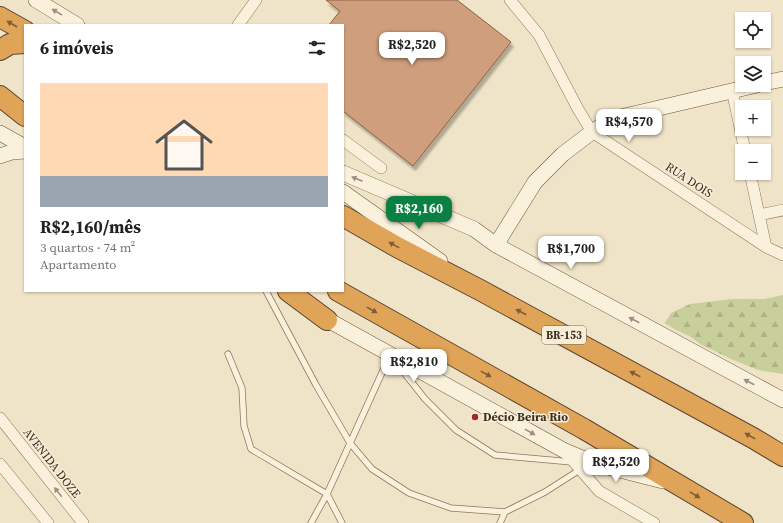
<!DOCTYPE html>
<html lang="pt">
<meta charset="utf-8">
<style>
body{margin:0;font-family:"Source Serif 4",serif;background:#f6f6f6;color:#202124;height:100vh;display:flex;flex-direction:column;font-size:15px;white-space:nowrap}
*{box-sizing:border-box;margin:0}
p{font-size:13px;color:#757577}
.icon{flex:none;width:22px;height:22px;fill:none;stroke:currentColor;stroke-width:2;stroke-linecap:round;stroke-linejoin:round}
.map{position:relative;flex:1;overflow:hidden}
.details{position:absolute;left:24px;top:24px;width:320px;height:268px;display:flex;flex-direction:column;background:#fff;border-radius:0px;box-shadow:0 1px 3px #0004}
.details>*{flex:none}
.tools{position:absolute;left:735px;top:12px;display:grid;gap:8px}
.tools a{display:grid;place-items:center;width:36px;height:36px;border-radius:0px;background:#fff;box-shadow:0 1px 3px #0004;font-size:20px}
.price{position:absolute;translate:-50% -34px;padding:0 9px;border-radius:8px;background:#fff;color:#222;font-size:13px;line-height:26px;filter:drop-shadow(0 1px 2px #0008)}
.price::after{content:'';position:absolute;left:50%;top:24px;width:12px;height:9px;margin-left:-6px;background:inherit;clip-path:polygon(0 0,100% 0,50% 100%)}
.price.selected{background:#0b8043;color:#fff}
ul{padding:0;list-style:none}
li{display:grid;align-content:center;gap:8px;height:212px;padding:0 16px}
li+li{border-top:1px solid #e0e0e0}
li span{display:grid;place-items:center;height:124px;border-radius:0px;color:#555}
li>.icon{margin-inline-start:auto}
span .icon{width:72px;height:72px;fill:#fffc;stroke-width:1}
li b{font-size:17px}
h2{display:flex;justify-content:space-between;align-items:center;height:48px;padding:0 16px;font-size:17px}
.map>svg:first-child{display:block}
</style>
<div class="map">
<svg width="783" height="523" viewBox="0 0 783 523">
<defs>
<pattern id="forest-firs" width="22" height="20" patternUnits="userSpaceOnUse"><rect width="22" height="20" fill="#c9cf9b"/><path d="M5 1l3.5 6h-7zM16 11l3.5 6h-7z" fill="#aeb285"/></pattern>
<filter id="shadow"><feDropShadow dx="2.5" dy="4.5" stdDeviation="1" flood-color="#0004"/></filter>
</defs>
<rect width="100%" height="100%" fill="#f0e4c8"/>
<path fill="url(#forest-firs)" d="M783,295V374L758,370L731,359L700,344L691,337L674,329L665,323L671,313L690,304L732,299H764Z"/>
<path fill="#cf9f7d" stroke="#8d5f41" filter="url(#shadow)" d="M326,0H457L511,42L413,166L343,111V25H329L340,11Z"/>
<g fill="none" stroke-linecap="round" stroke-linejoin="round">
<defs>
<path id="lane" d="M266,291L316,385L350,443L372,469L409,493L451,508L505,512L545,492L581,469
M228,354L242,388L244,426L251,449L327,494L311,523
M398,365L425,399L456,430L495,455L572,462
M342,523L327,494L390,355
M500,523L505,512"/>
<path id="street" d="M510,0L539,35L578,109L592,132L766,247L783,255
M238,25L256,0
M732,90L745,151
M343,140L381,168
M750,173L766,247
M759,215L783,210
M0,418L83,523
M566,453L599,491L654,523
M0,464L48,523"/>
<path id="secondary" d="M36,0L77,25
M764,83L783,79
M0,133L25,147
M0,156L12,152L25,151
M343,173L474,229L496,245L783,400
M343,192L440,261
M496,245L535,182L563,154L592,132L612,119L757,85
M319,315L565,451L596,464L663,481"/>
<path id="highway" d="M0,17L25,31
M0,50L10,44L25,43
M0,96L25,116
M343,216L397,247L480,290L753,438L783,456
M288,291L327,320
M338,291L584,429L743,523"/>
</defs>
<use href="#lane" stroke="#8d765c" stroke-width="7"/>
<use href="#street" stroke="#8d765c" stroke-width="12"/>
<use href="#secondary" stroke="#6f573f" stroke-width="16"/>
<use href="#highway" stroke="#5b4430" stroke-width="22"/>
<use href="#lane" stroke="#faf1dc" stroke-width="5.5"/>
<use href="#street" stroke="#faf1dc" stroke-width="11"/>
<use href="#secondary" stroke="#faf1dc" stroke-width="15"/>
<use href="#highway" stroke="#e0a458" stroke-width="20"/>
</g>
<defs><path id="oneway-solid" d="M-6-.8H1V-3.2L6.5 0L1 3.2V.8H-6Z"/></defs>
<g fill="#9c907e">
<use href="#oneway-solid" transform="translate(57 12) rotate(-149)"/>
<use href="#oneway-solid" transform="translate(357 179) rotate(-157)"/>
<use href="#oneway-solid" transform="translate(634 320) rotate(-152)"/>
<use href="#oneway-solid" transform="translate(749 382) rotate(-152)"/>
<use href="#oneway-solid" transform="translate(530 432) rotate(29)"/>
<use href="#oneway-solid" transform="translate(58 492) rotate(-128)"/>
</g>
<g fill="#7e5d36">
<use href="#oneway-solid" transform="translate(12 24) rotate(-150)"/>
<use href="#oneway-solid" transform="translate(394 245) rotate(-151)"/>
<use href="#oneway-solid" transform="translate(372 310) rotate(29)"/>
<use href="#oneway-solid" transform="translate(521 312) rotate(-152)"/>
<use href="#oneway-solid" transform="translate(486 374) rotate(29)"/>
<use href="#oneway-solid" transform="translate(635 374) rotate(-152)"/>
<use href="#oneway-solid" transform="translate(750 436) rotate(-151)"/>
<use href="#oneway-solid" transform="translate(695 495) rotate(31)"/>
</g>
<circle fill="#9e2a2b" stroke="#f7eed8" stroke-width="1.5" cx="475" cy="417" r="4"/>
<g text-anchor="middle" stroke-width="3" stroke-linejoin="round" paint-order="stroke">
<rect fill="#f7eed8" stroke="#756857" stroke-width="1" x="542" y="326" width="44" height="18" rx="3"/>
<g font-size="11" font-weight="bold" fill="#3d2e20">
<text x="564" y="339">BR-153</text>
</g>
<g font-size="12" fill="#3d2e20" stroke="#f7eed8">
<text transform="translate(689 180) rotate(33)" y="4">RUA DOIS</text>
<text transform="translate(52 463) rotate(52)" y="4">AVENIDA DOZE</text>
</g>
<g font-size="12" font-weight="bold" fill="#3d2e20" stroke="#f7eed8" text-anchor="start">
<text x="483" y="421">Décio Beira Rio</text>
</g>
</g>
</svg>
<div class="tools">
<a><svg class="icon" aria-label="locate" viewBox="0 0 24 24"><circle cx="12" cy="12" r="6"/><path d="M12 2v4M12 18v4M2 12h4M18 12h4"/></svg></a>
<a><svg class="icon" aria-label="layers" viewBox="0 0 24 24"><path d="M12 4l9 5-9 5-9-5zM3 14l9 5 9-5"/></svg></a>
<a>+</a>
<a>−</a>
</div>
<b class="price" style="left:412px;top:66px">R$2,520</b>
<b class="price" style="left:629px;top:143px">R$4,570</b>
<b class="price selected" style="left:419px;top:230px">R$2,160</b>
<b class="price" style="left:571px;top:270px">R$1,700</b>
<b class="price" style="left:414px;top:383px">R$2,810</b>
<b class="price" style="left:616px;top:483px">R$2,520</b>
<section class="details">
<h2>6 imóveis<svg class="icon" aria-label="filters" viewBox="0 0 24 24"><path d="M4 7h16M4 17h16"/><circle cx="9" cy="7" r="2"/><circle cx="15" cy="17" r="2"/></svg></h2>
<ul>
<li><span style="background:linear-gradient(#ffd9b3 75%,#9aa5b1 0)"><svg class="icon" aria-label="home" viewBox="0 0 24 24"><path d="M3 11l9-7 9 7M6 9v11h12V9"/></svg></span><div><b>R$2,160/mês</b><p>3 quartos · 74 m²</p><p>Apartamento</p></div></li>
</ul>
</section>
</div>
